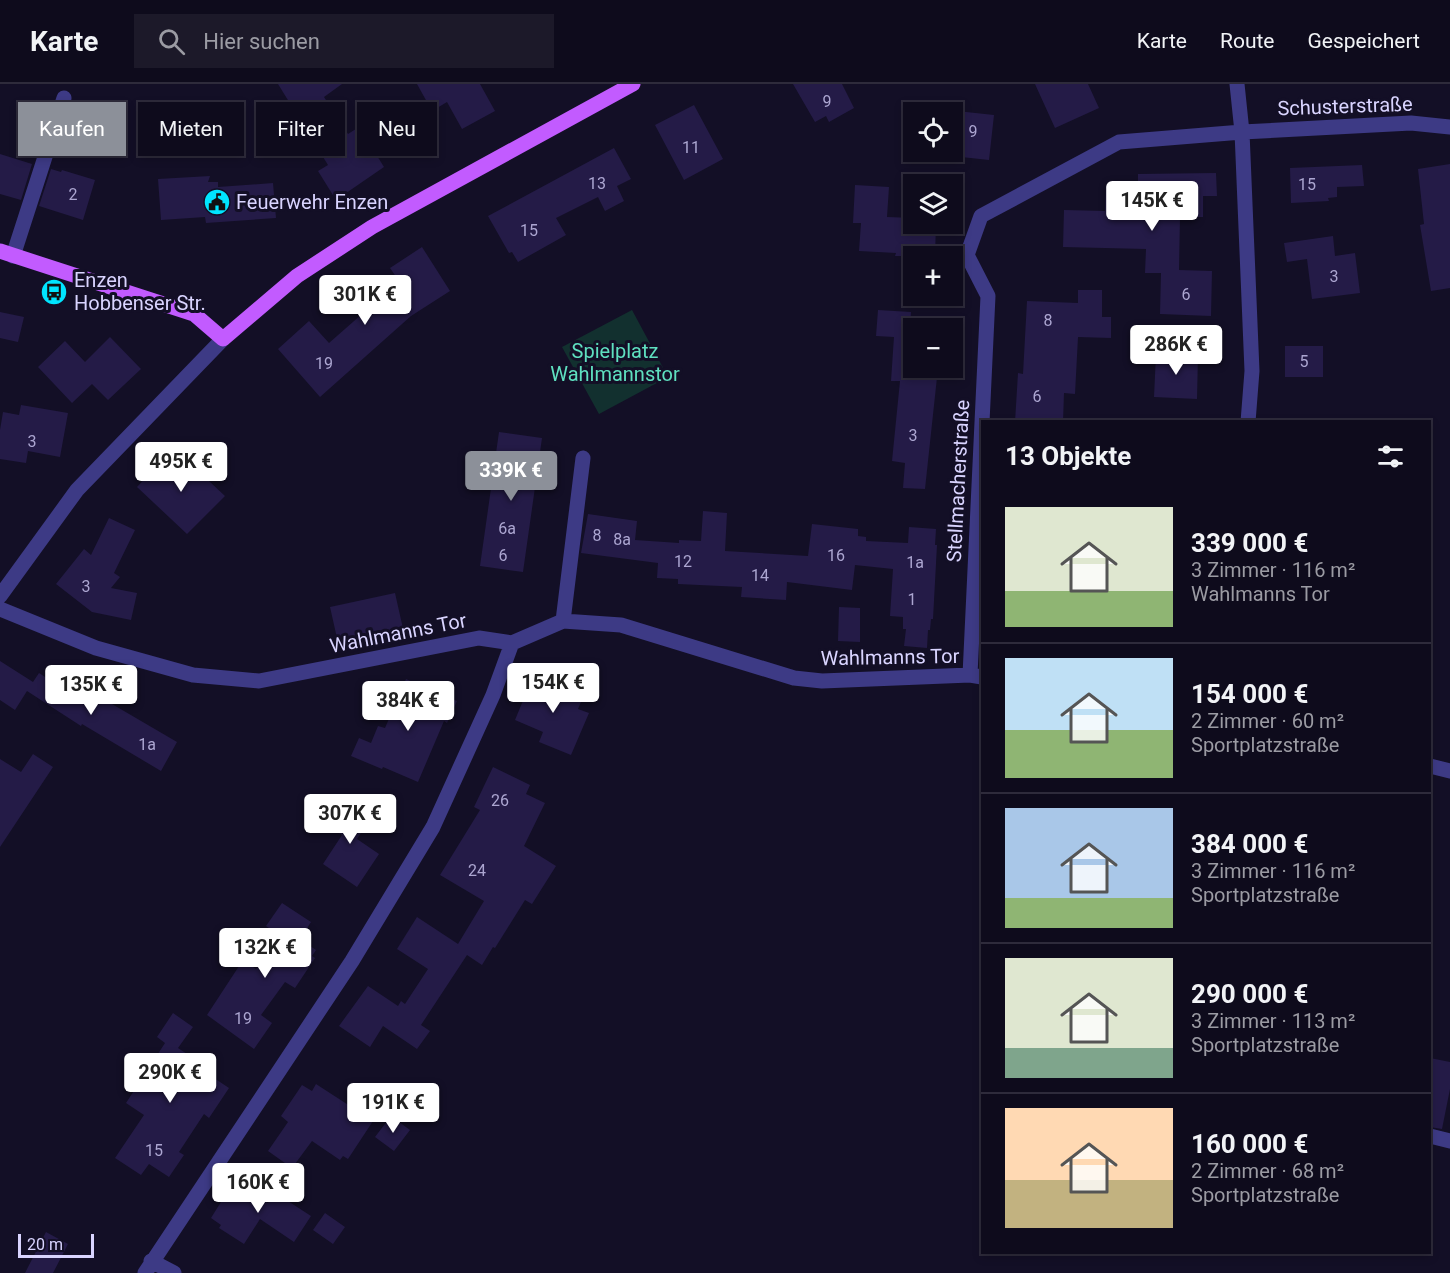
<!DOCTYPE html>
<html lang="de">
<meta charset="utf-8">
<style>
body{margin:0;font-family:Roboto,sans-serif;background:#1c1929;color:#f1f3f6;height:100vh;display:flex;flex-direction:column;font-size:22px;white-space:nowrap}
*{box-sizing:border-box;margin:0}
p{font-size:20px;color:#9b9ba3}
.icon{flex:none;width:33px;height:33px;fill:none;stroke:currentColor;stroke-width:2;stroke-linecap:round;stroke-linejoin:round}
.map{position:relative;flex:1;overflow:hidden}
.side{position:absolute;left:981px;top:336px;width:450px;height:834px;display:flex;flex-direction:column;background:#0e0b1c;border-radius:0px;box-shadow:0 3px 9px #0003,0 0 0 2px #2e2b3b}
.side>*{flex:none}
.banner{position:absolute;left:18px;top:18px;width:570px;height:54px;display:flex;gap:12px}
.fabs{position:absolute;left:903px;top:18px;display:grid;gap:12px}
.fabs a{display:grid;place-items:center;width:60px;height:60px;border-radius:0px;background:#0e0b1c;box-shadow:0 3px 9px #0003,0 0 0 2px #2e2b3b;font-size:30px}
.scale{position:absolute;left:18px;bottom:15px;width:76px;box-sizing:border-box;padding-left:6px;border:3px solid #d9d4ff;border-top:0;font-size:16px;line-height:21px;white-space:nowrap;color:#d9d4ff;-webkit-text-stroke:4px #130f26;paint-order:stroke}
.price{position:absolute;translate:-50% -51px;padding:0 14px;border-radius:6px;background:#fff;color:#222;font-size:20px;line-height:39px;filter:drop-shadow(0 2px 3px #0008)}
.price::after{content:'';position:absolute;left:50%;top:36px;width:18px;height:14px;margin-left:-9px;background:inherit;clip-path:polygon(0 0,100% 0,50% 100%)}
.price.on{background:#8c9099;color:#fff}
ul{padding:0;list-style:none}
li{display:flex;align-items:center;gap:18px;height:150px;padding:0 24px}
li+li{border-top:2px solid #2e2b3b}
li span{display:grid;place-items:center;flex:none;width:168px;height:120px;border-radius:0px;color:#555}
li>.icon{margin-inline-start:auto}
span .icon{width:72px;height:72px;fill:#fffc;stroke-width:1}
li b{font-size:26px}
h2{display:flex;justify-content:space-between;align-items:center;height:72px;padding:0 24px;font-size:26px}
.tag{padding:0 21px;border-radius:0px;background:#0e0b1c;box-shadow:0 3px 9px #0003,0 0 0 2px #2e2b3b;font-size:21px;line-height:54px}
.tag.on{background:#8c9099;color:#fff}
header{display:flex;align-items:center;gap:36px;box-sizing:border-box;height:84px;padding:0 30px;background:#0e0b1c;border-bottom:2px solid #2e2b3b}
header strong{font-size:28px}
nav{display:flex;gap:33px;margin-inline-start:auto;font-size:21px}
.search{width:420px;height:54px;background:#1c1929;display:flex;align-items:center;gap:15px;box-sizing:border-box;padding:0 21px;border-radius:0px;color:#9b9ba3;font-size:22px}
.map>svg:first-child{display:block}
</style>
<header>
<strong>Karte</strong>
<div class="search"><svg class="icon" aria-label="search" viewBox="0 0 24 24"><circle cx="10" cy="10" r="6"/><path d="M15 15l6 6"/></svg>Hier suchen</div>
<nav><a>Karte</a><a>Route</a><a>Gespeichert</a></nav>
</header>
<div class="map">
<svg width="1450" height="1189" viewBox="0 0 1450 1189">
<rect width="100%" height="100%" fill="#130f26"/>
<path fill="#12302f" d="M632,226L668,293L599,330L562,263Z"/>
<path fill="#241b47" d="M278,0H342L324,13L348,50L359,43L384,83L336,116L318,87L328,81Z
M417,0H480L495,27L462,45L447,18L432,27Z
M793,0H842L854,24L829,38L826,32L815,38Z
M1035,0H1088L1099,24L1055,44Z
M694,21L723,75L684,96L655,41Z
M957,27L994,31L989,76L952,72Z
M176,28L223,41L216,67L169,54Z
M614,64L631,95L617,102L624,117L605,127L598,113L556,134L566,151L518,178L512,168L509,169L488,132Z
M0,70L32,80L21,116L0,110Z
M1450,80V204L1431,207L1420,141L1424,140L1418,85Z
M1362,81L1364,102L1337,103V113L1328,114L1329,117L1291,119L1290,84Z
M51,85L61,88L62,86L95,96L83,136L39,122Z
M1216,89L1217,112H1203V133H1180L1179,186L1212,187L1211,232L1160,230L1161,189H1145L1146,165L1063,163L1064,126L1105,127L1106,102H1117V98H1138V90Z
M210,92L208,98H218V103L273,99L276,134L206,139L205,133L161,136L158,95Z
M855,101L889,103L887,133L914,134V140H936L935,172H895L896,169L859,167L861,139H853Z
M1333,152L1335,172L1355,169L1360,209L1312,215L1307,175L1287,178L1284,159Z
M422,163L450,207L411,232L320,313L278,265L309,237L329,259L370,223L372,225L401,200L390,184Z
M1078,206H1102V233H1111V254L1078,253L1075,310L1064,309L1063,338H1015L1018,289L1023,290L1027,217L1078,219Z
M878,226L911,228L909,254L899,253L914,254V284H938L925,405L903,404L905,379L892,377L900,297H891L894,253L876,252Z
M0,228L24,233L18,258L0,254Z
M110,253L141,285L108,316L92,300L72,319L38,283L65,257L85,278Z
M1285,262H1323V293H1285Z
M1156,270L1198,271L1197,315L1154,313Z
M21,321L68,329L60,373L28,367L26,379L0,375V346L3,328L19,331Z
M499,348L542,354L523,488L480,482Z
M169,369L189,388L194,383L225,412L187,450L137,403Z
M703,427L727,429L725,467L808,472L812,440L858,445V452L866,453V457L908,459L909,443L936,445L935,461H937L933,535H931L930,546H928L927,564L904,562L906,545H903V533L890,532L893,485L855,481L852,506L787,498L786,516L741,513L742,503L678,500V495L657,494L658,479L581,469L588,430L637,437L635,456L679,459V456L701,457Z
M109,434L135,446L114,489L120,493L111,504L137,509L131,536L92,528L56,500L84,465L91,471Z
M395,509L404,549L339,563L330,523Z
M839,523L860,524V558L838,557Z
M0,577L33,598L39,589L93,624L100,613L177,658L161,687L82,640L81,642L27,607L15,626L0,616Z
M534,590L584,611L578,625L589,629L571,671L539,658L543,648L515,636Z
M406,595L457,617L447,639L444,637L418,698L383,683L382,685L351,672L359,654L371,659L378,642L385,644Z
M33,670L53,683L0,763V675L21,688Z
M493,683L530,701L526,710L545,719L524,762L556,782L532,820L525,816L495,864L493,863L482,881L467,871L421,941L430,947L417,965L383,942L370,963L339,942L368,902L398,922L401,917L405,920L428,885L397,865L417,833L458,860L484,817L440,791L480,726L474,723Z
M342,716L370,735L357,755L379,770L357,803L323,780L342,751L325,740Z
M282,819L311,838L300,855L316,866L312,872L315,874L295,904L285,898L261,931L272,939L254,965L207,931L243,876L256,885L278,850L266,842Z
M173,929L193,943L178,964L211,986L208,990L229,1004L209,1034L204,1030L179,1068L184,1071L169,1093L149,1080L141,1091L115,1074L144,1031L126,1019L165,959L157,953Z
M1430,974L1450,978V1005L1442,1045L1430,1043Z
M316,1000L373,1037L348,1075L343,1072L340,1076L312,1057L292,1084L268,1067L288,1038L281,1032L302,1001L312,1007Z
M391,1032L410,1046L394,1067L375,1053Z
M234,1097L268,1119L274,1108L311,1132L294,1158L260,1135L244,1160L219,1144L221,1141L211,1134Z
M325,1129L345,1143L333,1160L313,1146Z
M46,1148L68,1160L53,1189H25Z"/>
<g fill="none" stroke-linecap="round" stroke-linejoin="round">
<path stroke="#3d3a85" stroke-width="15" d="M1237,0L1242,48L1252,287L1248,338
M13,172L64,14
M0,512L77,406L223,255
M0,525L96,564L193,591L259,597L479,554L512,559L563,537L621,541L794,594L822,597L970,591L982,593
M563,537L583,374
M970,591L988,212L967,171L981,132L1119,58L1242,48L1411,39L1450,43
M1430,682L1450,687
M1430,1052L1450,1057
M151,1177L174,1189
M145,1189L352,877L433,743L493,611L512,559"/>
<path stroke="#c25bff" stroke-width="15" d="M0,167L194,230L223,255L297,192L372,143L633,0"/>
</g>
<defs>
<symbol id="civic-disc" viewBox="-11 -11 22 22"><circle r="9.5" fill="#00e5ff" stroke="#130f26"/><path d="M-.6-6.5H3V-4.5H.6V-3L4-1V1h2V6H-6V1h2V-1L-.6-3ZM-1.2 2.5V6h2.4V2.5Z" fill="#111"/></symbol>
<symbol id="bus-disc" viewBox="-11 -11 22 22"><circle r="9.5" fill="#00e5ff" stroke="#130f26"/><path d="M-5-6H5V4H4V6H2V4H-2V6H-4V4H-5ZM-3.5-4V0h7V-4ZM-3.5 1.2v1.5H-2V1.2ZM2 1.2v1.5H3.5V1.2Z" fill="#111"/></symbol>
</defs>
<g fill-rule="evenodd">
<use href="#civic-disc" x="202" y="103" width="30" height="30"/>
<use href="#bus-disc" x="39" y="193" width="30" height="30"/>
</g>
<g text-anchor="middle" stroke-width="6" stroke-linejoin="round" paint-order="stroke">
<g font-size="16" fill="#aca6d1">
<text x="827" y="23">9</text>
<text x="973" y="53">9</text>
<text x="691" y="69">11</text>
<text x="597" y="105">13</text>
<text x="1307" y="106">15</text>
<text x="73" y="116">2</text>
<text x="529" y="152">15</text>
<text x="1334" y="198">3</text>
<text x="1186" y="216">6</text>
<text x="1048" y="242">8</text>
<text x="1304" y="283">5</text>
<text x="324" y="285">19</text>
<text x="1037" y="318">6</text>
<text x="913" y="357">3</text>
<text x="32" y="363">3</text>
<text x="507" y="450">6a</text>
<text x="597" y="457">8</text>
<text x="622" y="461">8a</text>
<text x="503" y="477">6</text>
<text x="836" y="477">16</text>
<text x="683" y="483">12</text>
<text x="915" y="484">1a</text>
<text x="760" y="497">14</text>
<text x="86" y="508">3</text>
<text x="912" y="521">1</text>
<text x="147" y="666">1a</text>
<text x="500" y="722">26</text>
<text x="477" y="792">24</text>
<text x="243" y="940">19</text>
<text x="154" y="1072">15</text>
</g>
<g font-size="20" fill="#d9d4ff" stroke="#130f26">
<text transform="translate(1345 22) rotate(-2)" y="7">Schusterstraße</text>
<text transform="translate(958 397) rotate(-87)" y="7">Stellmacherstraße</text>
<text transform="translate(398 549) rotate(-11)" y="7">Wahlmanns Tor</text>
<text transform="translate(890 573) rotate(-1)" y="7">Wahlmanns Tor</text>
</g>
<g font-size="20" fill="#d9d4ff" stroke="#130f26" text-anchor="start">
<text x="236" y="125">Feuerwehr Enzen</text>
<text x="74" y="203">Enzen<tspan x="74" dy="23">Hobbenser Str.</tspan></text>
</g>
<g font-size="20" fill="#5fe0c0" stroke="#130f26">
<text x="615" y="274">Spielplatz<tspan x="615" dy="23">Wahlmannstor</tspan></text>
</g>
</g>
</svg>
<div class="fabs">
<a><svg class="icon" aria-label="locate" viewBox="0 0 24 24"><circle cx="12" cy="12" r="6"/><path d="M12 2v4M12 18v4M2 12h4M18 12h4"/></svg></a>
<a><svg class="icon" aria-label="layers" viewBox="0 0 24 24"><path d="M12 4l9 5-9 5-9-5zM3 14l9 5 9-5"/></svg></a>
<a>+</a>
<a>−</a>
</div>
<div class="scale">20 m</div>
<b class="price" style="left:1152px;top:148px">145K €</b>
<b class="price" style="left:365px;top:242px">301K €</b>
<b class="price" style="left:1176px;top:292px">286K €</b>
<b class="price" style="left:181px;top:409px">495K €</b>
<b class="price on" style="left:511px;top:418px">339K €</b>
<b class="price" style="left:553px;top:630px">154K €</b>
<b class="price" style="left:91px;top:632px">135K €</b>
<b class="price" style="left:408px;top:648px">384K €</b>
<b class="price" style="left:350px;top:761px">307K €</b>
<b class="price" style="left:265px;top:895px">132K €</b>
<b class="price" style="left:170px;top:1020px">290K €</b>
<b class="price" style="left:393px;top:1050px">191K €</b>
<b class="price" style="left:258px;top:1130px">160K €</b>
<div class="banner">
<a class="tag on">Kaufen</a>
<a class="tag">Mieten</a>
<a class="tag">Filter</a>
<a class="tag">Neu</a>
</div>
<section class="side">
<h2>13 Objekte<svg class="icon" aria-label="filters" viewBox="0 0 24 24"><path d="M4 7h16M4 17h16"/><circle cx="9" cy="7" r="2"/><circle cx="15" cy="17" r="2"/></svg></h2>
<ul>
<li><span style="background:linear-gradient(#dfe7d0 70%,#8fb573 0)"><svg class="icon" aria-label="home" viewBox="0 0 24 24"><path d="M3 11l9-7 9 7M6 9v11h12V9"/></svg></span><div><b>339 000 €</b><p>3 Zimmer · 116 m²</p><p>Wahlmanns Tor</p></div></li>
<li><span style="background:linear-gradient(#bfe0f5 60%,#8fb573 0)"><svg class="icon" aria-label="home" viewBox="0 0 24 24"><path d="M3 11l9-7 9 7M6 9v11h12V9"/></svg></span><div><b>154 000 €</b><p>2 Zimmer · 60 m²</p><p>Sportplatzstraße</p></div></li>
<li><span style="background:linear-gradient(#a9c7e8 75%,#8fb573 0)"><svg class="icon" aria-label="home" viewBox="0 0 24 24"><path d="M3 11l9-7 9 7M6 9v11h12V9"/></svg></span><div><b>384 000 €</b><p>3 Zimmer · 116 m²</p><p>Sportplatzstraße</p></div></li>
<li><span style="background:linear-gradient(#dfe7d0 75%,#7fa58c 0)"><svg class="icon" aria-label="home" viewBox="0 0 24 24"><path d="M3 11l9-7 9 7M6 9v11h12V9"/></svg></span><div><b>290 000 €</b><p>3 Zimmer · 113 m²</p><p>Sportplatzstraße</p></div></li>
<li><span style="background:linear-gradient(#ffd9b3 60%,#c2b280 0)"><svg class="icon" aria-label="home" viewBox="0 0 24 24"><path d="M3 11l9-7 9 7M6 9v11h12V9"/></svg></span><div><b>160 000 €</b><p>2 Zimmer · 68 m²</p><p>Sportplatzstraße</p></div></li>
</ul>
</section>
</div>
